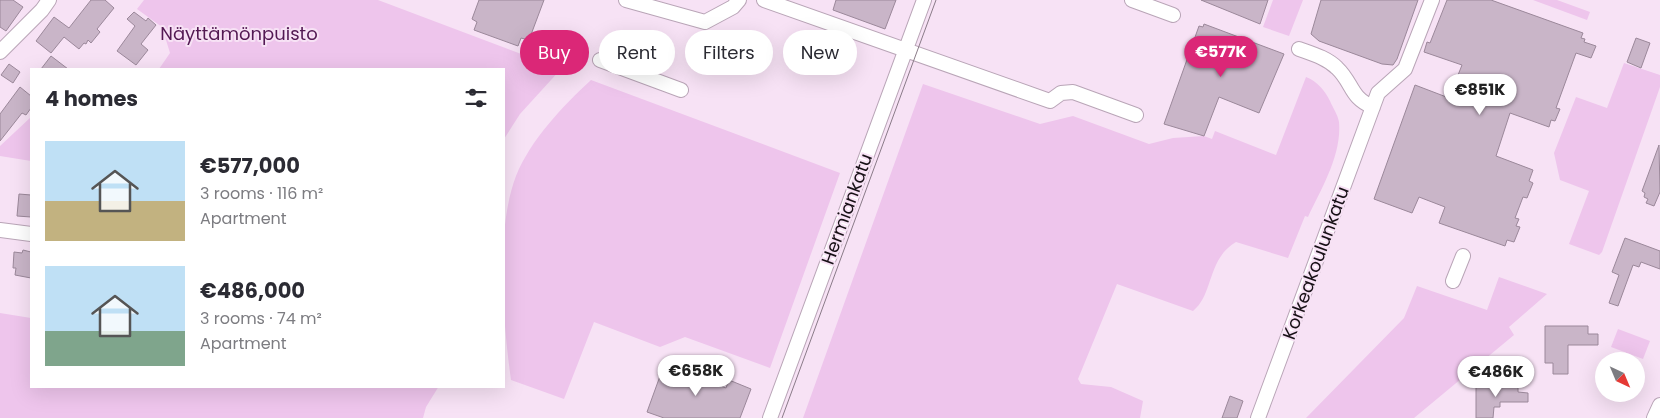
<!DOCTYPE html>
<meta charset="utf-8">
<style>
body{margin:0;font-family:Poppins,sans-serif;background:#f2f2f3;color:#2b2b33;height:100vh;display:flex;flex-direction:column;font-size:19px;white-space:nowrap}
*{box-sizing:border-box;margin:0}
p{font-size:16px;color:#7c7c81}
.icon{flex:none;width:28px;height:28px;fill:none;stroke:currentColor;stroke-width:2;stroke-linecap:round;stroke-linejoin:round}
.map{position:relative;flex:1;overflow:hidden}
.panel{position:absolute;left:30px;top:68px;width:475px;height:320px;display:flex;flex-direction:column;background:#fff;border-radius:0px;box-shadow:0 5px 20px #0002}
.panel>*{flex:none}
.banner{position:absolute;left:520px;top:30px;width:475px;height:45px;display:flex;gap:10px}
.needle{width:32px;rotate:136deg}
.buttons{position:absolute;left:1595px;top:352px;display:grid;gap:10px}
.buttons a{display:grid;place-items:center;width:50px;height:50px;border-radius:50%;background:#fff;box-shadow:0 5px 20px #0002;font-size:25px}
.price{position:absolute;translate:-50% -42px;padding:0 11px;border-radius:18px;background:#fff;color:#222;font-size:16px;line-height:32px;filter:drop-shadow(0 1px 2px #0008)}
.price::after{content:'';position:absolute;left:50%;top:30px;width:15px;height:11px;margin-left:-8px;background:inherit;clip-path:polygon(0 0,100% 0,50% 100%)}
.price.current{background:#db2777;color:#fff}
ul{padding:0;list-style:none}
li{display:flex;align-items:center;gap:15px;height:125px;padding:0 15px}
li span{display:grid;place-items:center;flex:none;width:140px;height:100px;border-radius:0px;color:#555}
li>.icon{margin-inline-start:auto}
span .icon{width:60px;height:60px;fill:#fffc;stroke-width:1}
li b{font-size:21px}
h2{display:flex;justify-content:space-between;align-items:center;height:60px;padding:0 15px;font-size:21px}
.tag{padding:0 18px;border-radius:22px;background:#fff;box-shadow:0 5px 20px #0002;font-size:18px;line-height:45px}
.tag.current{background:#db2777;color:#fff}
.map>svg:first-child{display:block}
</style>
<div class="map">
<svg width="1660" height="418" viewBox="0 0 1660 418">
<rect width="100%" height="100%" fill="#f7e2f5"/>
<path fill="#eec5ec" d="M144,0H378L561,69L520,114L504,139V69H159L170,53L162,27L137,9Z
M1273,0H1303L1289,36L1263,27Z
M1533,0H1557L1590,12L1587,20Z
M1624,63L1660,75V87L1602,252L1599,255L1569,244L1589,191L1560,180L1554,153L1576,97L1607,108Z
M1306,77C1317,81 1325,91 1330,101C1333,108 1338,115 1339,122C1342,155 1321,189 1308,217L1305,216L1288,258L1236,242C1207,259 1214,294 1193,311L1117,284L1078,379L1081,384L1111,387L1143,401L1140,418H803L923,84L1040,124L1073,116L1149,144L1173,138L1204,136L1212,139L1215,131L1276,155Z
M591,80L840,173L770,368L685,337L660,347L594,322L564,399L511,380C503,322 495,231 516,176C531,139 563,106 591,80Z
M31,117V161L0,156V146Z
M1499,277L1547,294L1509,327L1514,335L1414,418H1306L1404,318L1417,286L1487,310Z
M0,313L31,318V386H439L426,407L423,418H0Z
M1618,329L1650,341L1643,359L1611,347Z"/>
<path fill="#c9b5c8" stroke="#9b889a" d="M0,0H13L23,7L6,31L0,27Z
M91,0H105L114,8L97,29L100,32L91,43L88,40L86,44L84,43L79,49L64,37L51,53L36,41L54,17L69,28Z
M479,0H544L529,40L521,38L518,46L474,30L477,22L472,19Z
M836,0H896L885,29L833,10Z
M1201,0H1268L1260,24Z
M1321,0H1418L1397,59L1393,65L1382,64L1319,41L1311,34Z
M1447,0H1491L1583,33L1581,38L1585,39L1584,42L1596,46L1591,58L1576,53L1556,108L1560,109L1555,121L1551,120L1549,127L1510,113L1496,156L1533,170L1529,181L1533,183L1527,198L1523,197L1515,218L1519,219L1516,226L1520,227L1514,242L1507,240L1505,246L1439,223L1445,207L1419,197L1412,213L1374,199L1415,85L1449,98L1462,65L1424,52L1427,42L1430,43Z
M134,12L146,21L148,18L156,25L141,44L148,50L136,65L117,51L135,26L127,19Z
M1204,24L1284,54L1259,113L1219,97L1204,136L1164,124L1199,26L1203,27Z
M1636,38L1650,43L1641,68L1627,62Z
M51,56L68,69H41Z
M9,64L20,72L13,83L1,75Z
M20,87L31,96V108L26,115L22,113L0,141V114Z
M1659,145L1660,192L1654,206L1646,203L1648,199L1644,197L1645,193L1642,191Z
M19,194L31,195V217L17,216Z
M1625,238L1660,251V269L1641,262L1639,267L1633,265L1618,306L1609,303L1619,275L1612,272Z
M23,250L31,252V278L15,275L16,268H13L14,252L22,253Z
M1545,326H1588V334H1598V345H1568V374H1553V363H1545Z
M664,365L726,388L729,380L751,389L740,418H664L647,412Z
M1476,384H1518V392L1528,393V402H1500V407H1494L1493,418H1476Z
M1230,396L1243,401L1237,418H1222Z"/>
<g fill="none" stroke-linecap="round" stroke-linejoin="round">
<defs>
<path id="minor" d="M626,0L705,22L733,7L739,0
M764,0L1050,101L1061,93L1073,92L1136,115
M1132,0L1173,15
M1299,49C1313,54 1327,58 1337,68C1353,83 1350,98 1373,107
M0,52L42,10L49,0
M600,60L681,90
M0,230L31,234
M1453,281L1463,256
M770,418L924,0
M1258,418L1378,93L1405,69L1432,0
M1654,418L1660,405"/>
</defs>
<use href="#minor" stroke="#b9a5b7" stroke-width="16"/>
<use href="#minor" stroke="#fff" stroke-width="14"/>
<path stroke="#8a7b88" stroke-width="1" d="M782,418L936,0"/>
</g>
<g text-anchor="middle" stroke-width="4" stroke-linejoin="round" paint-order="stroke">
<g font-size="18" fill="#531953" stroke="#f7e2f5">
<text x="239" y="40">Näyttämönpuisto</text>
</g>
<g font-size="18" fill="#171016" stroke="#f7e2f5">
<text transform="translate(847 209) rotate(-70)" y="6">Hermiankatu</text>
<text transform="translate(1316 263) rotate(-70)" y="6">Korkeakoulunkatu</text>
</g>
</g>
</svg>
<div class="buttons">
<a><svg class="needle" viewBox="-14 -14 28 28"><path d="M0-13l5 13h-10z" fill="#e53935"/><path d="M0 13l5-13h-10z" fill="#7c7c81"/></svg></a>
</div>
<b class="price current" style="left:1221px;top:78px">€577K</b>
<b class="price" style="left:1480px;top:116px">€851K</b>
<b class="price" style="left:696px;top:397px">€658K</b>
<b class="price" style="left:1496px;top:398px">€486K</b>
<div class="banner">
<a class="tag current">Buy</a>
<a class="tag">Rent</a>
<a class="tag">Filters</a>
<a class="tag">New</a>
</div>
<section class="panel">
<h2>4 homes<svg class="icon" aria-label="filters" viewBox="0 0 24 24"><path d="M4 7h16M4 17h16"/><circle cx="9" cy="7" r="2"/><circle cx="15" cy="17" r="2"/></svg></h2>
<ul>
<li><span style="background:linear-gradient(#bfe0f5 60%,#c2b280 0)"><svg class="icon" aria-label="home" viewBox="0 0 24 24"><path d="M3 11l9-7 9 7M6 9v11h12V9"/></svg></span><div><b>€577,000</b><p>3 rooms · 116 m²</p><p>Apartment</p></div></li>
<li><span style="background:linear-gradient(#bfe0f5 65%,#7fa58c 0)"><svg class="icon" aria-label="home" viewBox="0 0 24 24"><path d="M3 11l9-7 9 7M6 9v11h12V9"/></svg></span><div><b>€486,000</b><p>3 rooms · 74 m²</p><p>Apartment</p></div></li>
</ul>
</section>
</div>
